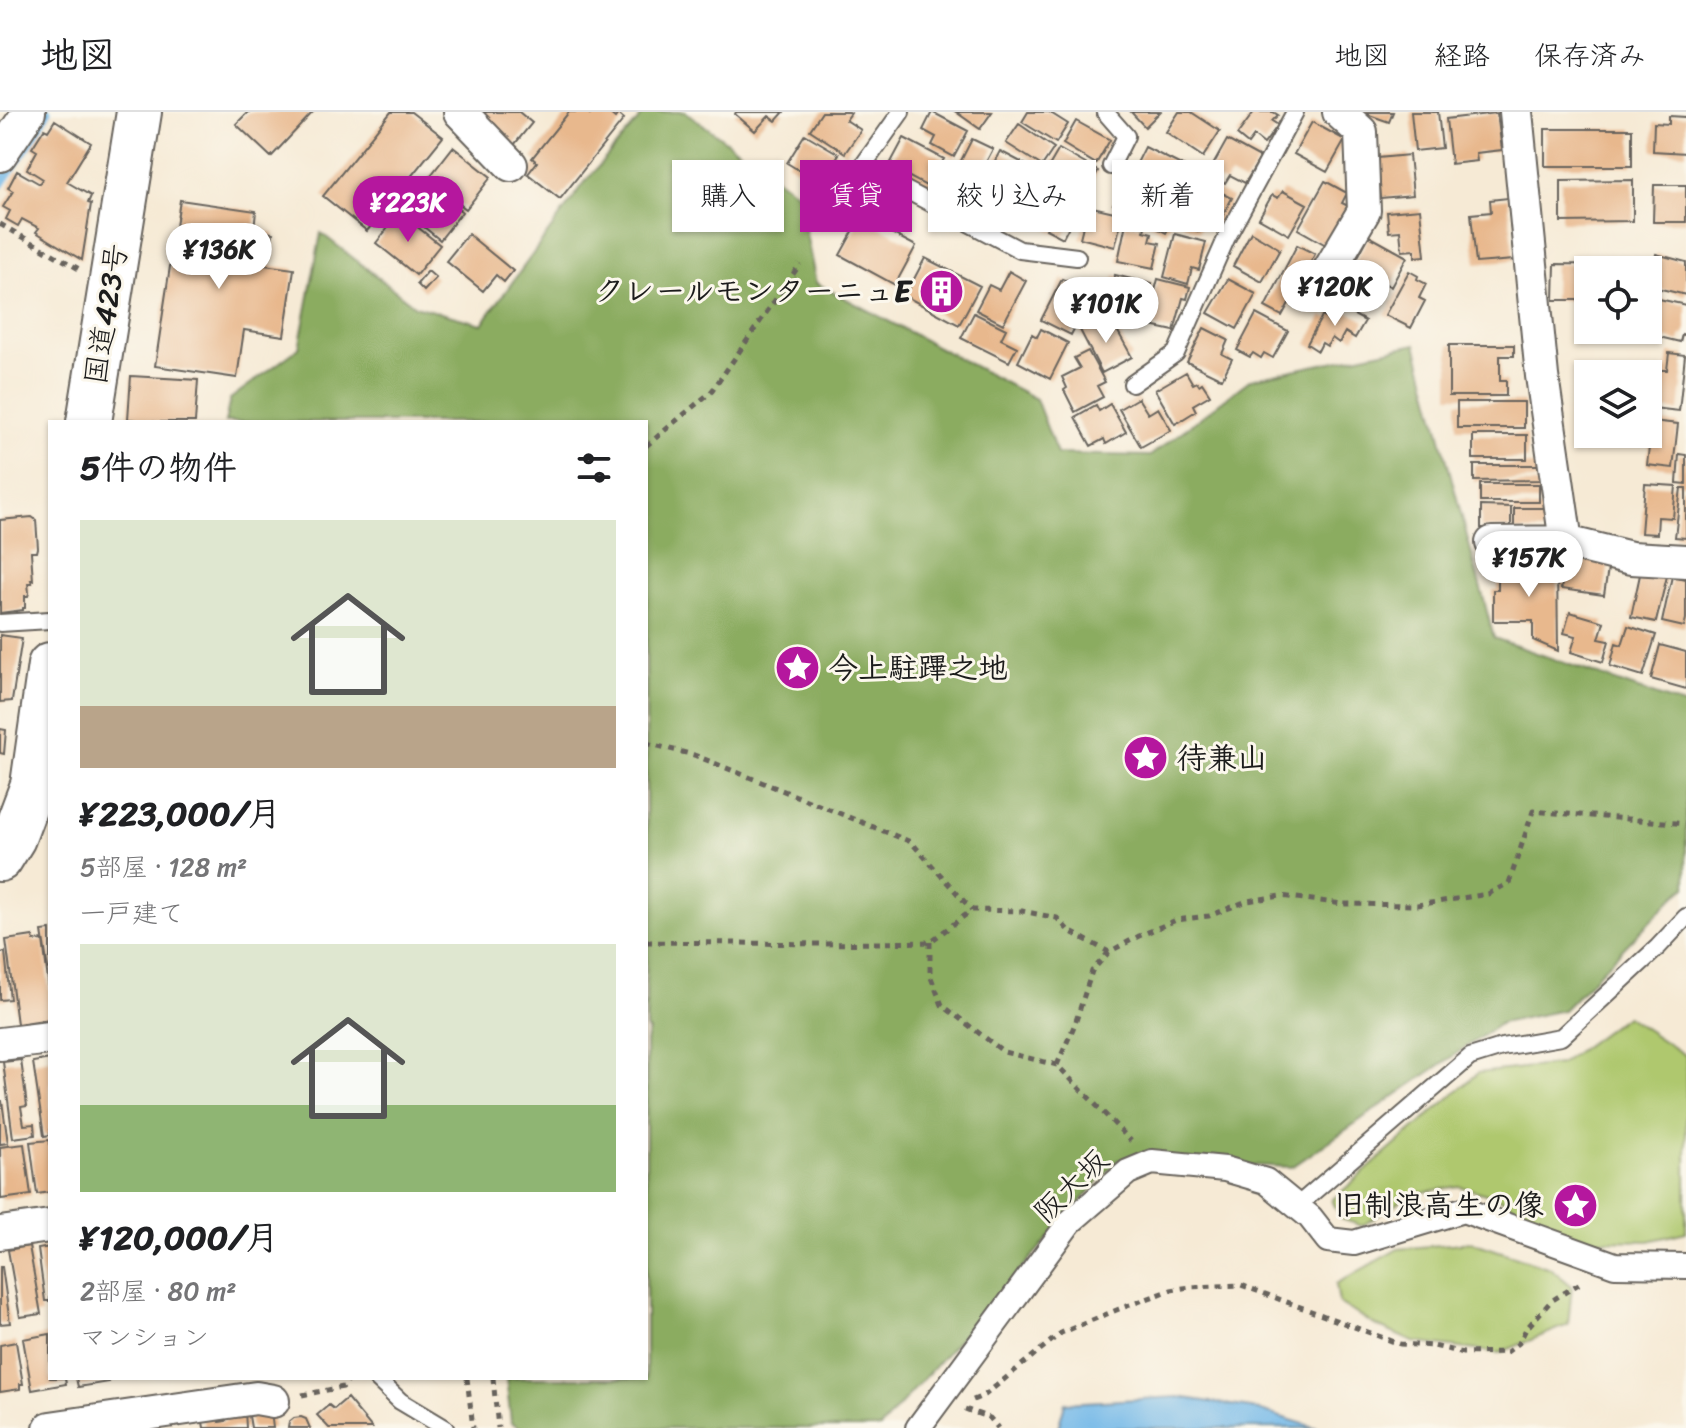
<!DOCTYPE html>
<html lang="ja">
<meta charset="utf-8">
<style>
body{margin:0;font-family:Sriracha,"Klee One",sans-serif;background:#f2f2f2;color:#202124;height:100vh;display:flex;flex-direction:column;font-size:30px;white-space:nowrap}
*{box-sizing:border-box;margin:0}
p{font-size:26px;color:#757577}
.icon{flex:none;width:44px;height:44px;fill:none;stroke:currentColor;stroke-width:2;stroke-linecap:round;stroke-linejoin:round}
.map{position:relative;flex:1;overflow:hidden}
.sheet{position:absolute;left:48px;top:308px;width:600px;height:960px;display:flex;flex-direction:column;background:#fff;border-radius:0px;box-shadow:0 2px 6px #0004}
.sheet>*{flex:none}
.hud{position:absolute;left:672px;top:48px;width:760px;height:72px;display:flex;gap:16px}
.fabs{position:absolute;left:1574px;top:144px;display:grid;gap:16px}
.fabs a{display:grid;place-items:center;width:88px;height:88px;border-radius:0px;background:#fff;box-shadow:0 2px 6px #0004;font-size:40px}
.price{position:absolute;translate:-50% -68px;padding:0 18px;border-radius:28px;background:#fff;color:#222;font-size:26px;line-height:52px;filter:drop-shadow(0 2px 4px #0008)}
.price::after{content:'';position:absolute;left:50%;top:48px;width:24px;height:18px;margin-left:-12px;background:inherit;clip-path:polygon(0 0,100% 0,50% 100%)}
.price.current{background:#b5179e;color:#fff}
ul{padding:0;list-style:none}
li{display:grid;align-content:center;gap:16px;height:424px;padding:0 32px}
li span{display:grid;place-items:center;height:248px;border-radius:0px;color:#555}
li>.icon{margin-inline-start:auto}
span .icon{width:144px;height:144px;fill:#fffc;stroke-width:1}
li b{font-size:34px}
h2{display:flex;justify-content:space-between;align-items:center;height:96px;padding:0 32px;font-size:34px}
.chip{padding:0 28px;border-radius:0px;background:#fff;box-shadow:0 2px 6px #0004;font-size:28px;line-height:72px}
.chip.current{background:#b5179e;color:#fff}
header{display:flex;align-items:center;gap:48px;box-sizing:border-box;height:112px;padding:0 40px;background:#fff;border-bottom:2px solid #e0e0e0}
header strong{font-size:38px}
nav{display:flex;gap:44px;margin-inline-start:auto;font-size:28px}
.map>svg:first-child{display:block}
</style>
<header>
<strong>地図</strong>
<nav><a>地図</a><a>経路</a><a>保存済み</a></nav>
</header>
<div class="map">
<svg width="1686" height="1316" viewBox="0 0 1686 1316">
<rect width="100%" height="100%" fill="#fbf7ec"/>
<filter id="ink" filterUnits="userSpaceOnUse"><feTurbulence type="fractalNoise" baseFrequency=".0125" numOctaves="2"/><feDisplacementMap in="SourceGraphic" scale="16" xChannelSelector="R" yChannelSelector="G"/><feConvolveMatrix kernelMatrix="1 2 1 2 8 2 1 2 1" color-interpolation-filters="sRGB"/></filter>
<filter id="wash" filterUnits="userSpaceOnUse"><feTurbulence type="fractalNoise" baseFrequency=".006" numOctaves="4" result="noise"/><feDisplacementMap in="SourceGraphic" scale="32" xChannelSelector="R" yChannelSelector="G"/><feGaussianBlur stdDeviation="1.8" result="paint"/><feColorMatrix in="noise" values="0 0 0 0 0 0 0 0 0 0 0 0 0 0 0 0 0 1.4 0 .05"/><feComposite in="paint" operator="in"/></filter>
<g filter="url(#wash)">
<rect width="100%" height="100%" fill="#f6ead5"/>
<path fill="#afc86e" stroke="#667245" stroke-width="2" d="M1626,904L1686,944V1120L1649,1129L1593,1128L1556,1117L1499,1086L1459,1074L1412,1082L1362,1114L1341,1107L1332,1088L1478,961L1560,952Z
M1472,1130L1550,1156L1572,1174L1568,1213L1499,1241L1413,1230L1373,1212L1339,1191L1336,1172L1398,1137Z"/>
<path fill="#8bac61" stroke="#54643e" stroke-width="2" d="M645,0H686L798,82L816,171L1036,287L1057,342L1150,344L1251,267L1416,232L1494,526L1686,594V775L1675,784L1563,898L1501,911L1292,1055L1118,1048L880,1316H520L511,1310L506,1266H646V930L649,919L646,917V310H225L230,287L299,236L321,121L415,194L482,212L585,70Z"/>
<path fill="#71b7e8" stroke="#466a82" stroke-width="2" d="M1178,1285L1251,1296L1317,1316H1058L1065,1291Z"/>
<g fill="none" stroke-linecap="round" stroke-linejoin="round">
<path stroke="#71b7e8" stroke-width="9" d="M0,73L27,34L47,0"/>
</g>
<g id="blocks">
<path fill="#e8b88d" d="M248,0H313L271,45L236,12Z
M391,0H411L443,25L367,119L323,84Z
M483,0H519L532,11L514,33L480,4Z
M569,0H588L590,2L592,0H608L615,6L618,2L624,7L560,87L528,62L537,50L532,46Z
M736,0H784L776,9L769,4L755,19L735,2Z
M822,0H849L851,1L846,8L861,18L845,41L810,18Z
M932,0L968,19L954,45L932,33L936,25L923,18Z
M956,0H992L980,17Z
M1028,0H1049L1068,12L1056,31L1022,10Z
M1131,0H1160L1145,15Z
M1179,0H1191L1220,19L1203,45L1166,20Z
M1254,0H1273L1278,3L1272,9L1278,13L1264,32L1254,24L1248,32L1237,23Z
M1361,0H1393L1389,10Z
M1411,0H1438L1442,36L1415,39Z
M1497,1L1502,38L1476,41L1477,49L1451,52L1446,7Z
M1669,4L1686,5V41L1653,39L1654,11L1669,12Z
M55,8L91,31L67,70L91,84L88,91L91,92L82,148L36,120L39,116L22,107L18,114L6,107L10,99L3,95L13,79L8,76L17,59L40,72L43,67L27,57L37,39L32,36L44,17L48,19Z
M1076,9L1110,28L1096,52L1063,32Z
M1312,10L1345,28L1327,60L1294,42Z
M1019,12L1054,36L1042,54L1006,31Z
M1545,17H1632V54H1545Z
M805,22L839,42L820,71L787,51Z
M904,26L944,47L928,75L889,54Z
M972,27L993,37L975,71L969,67L962,81L948,74Z
M1227,28L1260,46L1245,71L1230,63L1225,71L1208,62Z
M453,35L491,65L466,97L428,67Z
M1145,35L1199,62L1185,92L1152,76L1155,70L1133,59Z
M1059,37L1098,59L1087,78L1048,56Z
M1000,39L1021,50L1004,82L996,78L988,94L975,87Z
M1409,43L1413,83L1381,86L1378,46Z
M1024,52L1053,67L1035,101L1006,86Z
M1633,68V109L1561,110V69Z
M425,69L462,100L440,128L402,97Z
M1060,69L1085,83L1063,126L1046,117L1053,105L1044,100Z
M1126,69L1179,97L1166,121L1113,92Z
M1325,69L1347,81L1342,91L1348,94L1326,133L1298,117Z
M1203,71L1232,86L1217,115L1204,109L1199,120L1183,112Z
M1654,73H1686V110H1653Z
M1283,79L1307,92L1289,123L1259,106L1272,83L1278,86Z
M1508,86L1514,148L1476,151L1471,102L1491,100L1490,88Z
M180,88L256,99L254,118L273,121L270,139L251,136L249,151L294,157L284,224L244,218L237,266L155,254Z
M1088,94L1123,102L1115,135L1080,126Z
M1420,97L1425,144L1415,145V138L1402,139L1400,119L1389,120L1387,100Z
M400,101L440,133L416,163L376,131Z
M861,105L916,134L895,173L840,143Z
M1126,111L1145,115L1144,119L1152,121L1150,129L1160,131L1154,156L1118,149Z
M1251,120L1280,137L1262,170L1233,154Z
M468,122L513,159L504,170L496,163L483,179L446,149Z
M1175,122L1206,130L1199,158L1192,156L1188,172L1164,165Z
M1369,124L1407,145L1391,175L1353,154Z
M1297,133L1315,142L1306,159L1313,163L1301,186L1294,182L1282,204L1265,195Z
M1656,142L1686,150V183L1657,176L1659,166L1651,164Z
M925,146L980,174L959,213L905,184Z
M1555,152L1625,153V158H1588V200H1585V188H1554Z
M428,159L436,166L424,179L417,172Z
M1009,159L1026,169L1003,212L976,198L989,173L999,178Z
M1409,159L1418,164L1417,167L1426,172L1419,186L1425,189L1411,216L1385,203Z
M1115,163L1152,172L1146,198L1131,194L1127,207L1105,201Z
M1062,167L1092,182L1071,223L1041,208Z
M1158,167L1190,175L1187,187L1183,186L1174,219L1146,213Z
M1228,167L1256,182L1237,217L1208,201Z
M1659,187L1686,193V219L1685,223L1682,222L1680,230L1651,223Z
M1336,193L1365,209L1355,226L1345,220L1339,231L1332,226L1327,234L1322,231L1318,239L1307,232L1322,204L1328,207Z
M974,201L1006,217L1001,227L1017,235L1009,250L961,226Z
M1256,202L1288,219L1273,246L1264,241L1261,246L1253,241L1250,245L1237,238Z
M1111,207L1132,245L1102,261L1080,218L1099,209L1101,213Z
M1204,216L1228,228L1222,242L1232,247L1222,267L1187,250Z
M1041,217L1068,231L1050,267L1018,250L1032,222L1037,225Z
M1449,233H1514V244H1500V269H1506V284H1449Z
M1088,239L1105,270L1097,274L1103,285L1075,300L1064,278L1067,276L1062,265L1080,256L1074,246Z
M1669,241L1685,243L1679,299L1653,296L1657,258H1667Z
M1186,260L1193,272L1197,270L1199,273L1202,271L1210,283L1193,293L1196,299L1175,312L1155,278Z
M131,264L198,268L195,310H156L128,307Z
M1138,286L1148,302L1158,296L1171,318L1141,335L1119,297Z
M1457,290H1524V316H1457Z
M1110,292L1126,320L1106,332L1104,327L1091,334L1075,305L1096,293L1099,299Z
M1652,309L1678,312L1673,356L1647,353Z
M1473,323H1527V347H1473Z
M1679,342L1686,343V372L1677,371Z
M1474,353H1540V368L1474,369Z
M1480,372H1539V390H1480Z
M1645,372L1676,374L1673,406L1658,405L1657,422L1641,421Z
M1681,376H1686V426L1675,425Z
M1481,394L1511,395V416H1481Z
M1514,396H1550V419H1514Z
M32,405L36,408L38,436L37,440H31L33,468H31L32,471H28L29,481L28,484H25V496H23V498L0,501V408Z
M1566,444L1609,450L1604,483L1561,477Z
M1557,451L1558,539L1533,528V509H1493V478H1498V452Z
M1641,458L1667,464L1656,510L1631,505Z
M1672,464L1686,467V507L1684,515L1662,510Z
M1570,500L1604,510L1599,527L1609,529L1603,550L1571,540L1576,524L1564,521Z
M1628,514L1656,523L1643,564L1610,554L1616,531L1622,533Z
M0,523L22,526L12,589L0,590Z
M1660,533L1686,540V577L1651,567Z
M0,617L6,618L4,642L0,641Z
M50,818V856L48,857L42,819Z
M33,824L34,829L43,828L50,885V907L17,912L6,828Z
M5,840L10,887L0,888V841Z
M50,947V1023L44,1024L33,950Z
M21,948L27,994L21,995L24,1013L34,1012L35,1023L13,1026L3,950Z
M0,989H2L8,1031L0,1032Z
M50,1028V1080L37,1082L30,1030Z
M24,1032L31,1083L1,1087L0,1035Z
M29,1134L41,1202L20,1205L8,1138Z
M50,1135V1189H45L38,1137Z
M0,1155H2L10,1211L0,1212Z
M50,1222V1266H65L66,1272L32,1278L23,1227Z
M16,1230L23,1272H20V1277L0,1280V1233Z
M76,1266H108L109,1270L78,1275Z
M347,1286L372,1316H329L317,1303L329,1293L334,1297Z
M245,1298L246,1316H204L202,1304L218,1302L219,1310L226,1309L225,1306Z
M271,1300L273,1316H251L249,1304Z
M301,1305L306,1307L310,1316H288L289,1310L294,1306Z"/>
</g>
</g>
<g filter="url(#ink)">
<use href="#blocks" fill-opacity="0" stroke="#68645d" stroke-width="2"/>
<g fill="none" stroke-linecap="round" stroke-linejoin="round">
<defs>
<path id="service" d="M901,0L862,55L1020,138L1077,145
M1105,0L1126,24L1111,54
M1132,272L1176,241L1226,127L1295,0
M0,511L50,508
M1297,1094L1470,945L1502,935L1561,925L1658,835L1686,805
M376,1266L400,1289L445,1316"/>
<path id="pedestrian" d="M918,1316L1070,1110L1128,1060L1152,1050L1225,1057L1266,1069L1310,1105L1328,1128L1354,1131L1463,1098L1615,1153L1686,1154"/>
<path id="minor" d="M460,0L511,53
M1516,0L1542,264L1566,430L1631,446L1686,449
M0,43L29,0
M1324,167L1364,99L1361,20L1339,0
M1492,431L1566,430
M0,932L50,926
M0,1121L50,1114
M50,1316L256,1286L273,1289"/>
<path id="trunk" d="M89,310L139,0
M0,747L13,726L33,673L50,553"/>
</defs>
<use href="#service" stroke="#68645d" stroke-width="20"/>
<use href="#pedestrian" stroke="#68645d" stroke-width="28"/>
<use href="#minor" stroke="#68645d" stroke-width="36"/>
<use href="#trunk" stroke="#68645d" stroke-width="48"/>
<path stroke="#68645d" stroke-width="5" stroke-dasharray="6 6" stroke-linecap="butt" d="M0,112L79,157
M646,334L712,279L800,152
M646,631L694,643L911,730L972,798
M646,830L825,832L930,830L972,798L1022,799L1057,806L1069,819L1109,840L1139,824L1176,808L1209,804L1247,789L1281,784L1343,792L1417,793L1488,782L1509,771L1533,699L1686,712
M930,830V863L942,893L1004,940L1057,953L1131,1029
M1057,953L1075,912L1092,859L1109,840
M467,1266L473,1316
M493,1266L498,1316
M302,1283L343,1275L350,1266
M973,1288L985,1283L1061,1221L1119,1197L1171,1178L1190,1175L1241,1173L1400,1232L1434,1234L1463,1241L1507,1240L1519,1231L1526,1217L1551,1189L1582,1170
M965,1297L990,1306L998,1316"/>
<use href="#service" stroke="#fff" stroke-width="16"/>
<use href="#pedestrian" stroke="#fff" stroke-width="24"/>
<use href="#minor" stroke="#fff" stroke-width="32"/>
<use href="#trunk" stroke="#fff" stroke-width="44"/>
</g>
</g>
<defs>
<symbol id="building-disc" viewBox="-11 -11 22 22"><circle r="9.5" fill="#b5179e" stroke="#fbf7ec"/><path d="M-4-6H4V6H1V3H-1V6H-4ZM-2.5-4.3h1.7v1.8h-1.7ZM.8-4.3h1.7v1.8H.8ZM-2.5-1h1.7V.8h-1.7ZM.8-1h1.7V.8H.8Z" fill="#fff"/></symbol>
<symbol id="sight-disc" viewBox="-11 -11 22 22"><circle r="9.5" fill="#b5179e" stroke="#fbf7ec"/><path d="M0-6L1.8-2.2L6-1.7L2.9 1.2L3.7 5.4L0 3.3L-3.7 5.4L-2.9 1.2L-6-1.7L-1.8-2.2Z" fill="#fff"/></symbol>
</defs>
<g fill-rule="evenodd">
<use href="#building-disc" x="916" y="154" width="51" height="51"/>
<use href="#sight-disc" x="772" y="530" width="51" height="51"/>
<use href="#sight-disc" x="1120" y="620" width="51" height="51"/>
<use href="#sight-disc" x="1550" y="1068" width="51" height="51"/>
</g>
<g text-anchor="middle" stroke-width="6" stroke-linejoin="round" paint-order="stroke">
<g font-size="30" font-weight="bold" fill="#1c1c1c" stroke="#fbf7ec" text-anchor="end">
<text x="911" y="189">クレールモンターニュE</text>
<text x="828" y="566" text-anchor="start">今上駐蹕之地</text>
<text x="1177" y="656" text-anchor="start">待兼山</text>
<text x="1544" y="1103">旧制浪高生の像</text>
</g>
<g font-size="30" fill="#1c1c1c" stroke="#fbf7ec">
<text transform="translate(106 202) rotate(-81)" y="10">国道423号</text>
<text transform="translate(1071 1074) rotate(-44)" y="10">阪大坂</text>
</g>
</g>
</svg>
<div class="fabs">
<a><svg class="icon" aria-label="locate" viewBox="0 0 24 24"><circle cx="12" cy="12" r="6"/><path d="M12 2v4M12 18v4M2 12h4M18 12h4"/></svg></a>
<a><svg class="icon" aria-label="layers" viewBox="0 0 24 24"><path d="M12 4l9 5-9 5-9-5zM3 14l9 5 9-5"/></svg></a>
</div>
<b class="price current" style="left:408px;top:132px">¥223K</b>
<b class="price" style="left:219px;top:179px">¥136K</b>
<b class="price" style="left:1335px;top:216px">¥120K</b>
<b class="price" style="left:1106px;top:233px">¥101K</b>
<b class="price" style="left:1529px;top:487px">¥157K</b>
<div class="hud">
<a class="chip">購入</a>
<a class="chip current">賃貸</a>
<a class="chip">絞り込み</a>
<a class="chip">新着</a>
</div>
<section class="sheet">
<h2>5件の物件<svg class="icon" aria-label="filters" viewBox="0 0 24 24"><path d="M4 7h16M4 17h16"/><circle cx="9" cy="7" r="2"/><circle cx="15" cy="17" r="2"/></svg></h2>
<ul>
<li><span style="background:linear-gradient(#dfe7d0 75%,#b9a48a 0)"><svg class="icon" aria-label="home" viewBox="0 0 24 24"><path d="M3 11l9-7 9 7M6 9v11h12V9"/></svg></span><div><b>¥223,000/月</b><p>5部屋 · 128 m²</p><p>一戸建て</p></div></li>
<li><span style="background:linear-gradient(#dfe7d0 65%,#8fb573 0)"><svg class="icon" aria-label="home" viewBox="0 0 24 24"><path d="M3 11l9-7 9 7M6 9v11h12V9"/></svg></span><div><b>¥120,000/月</b><p>2部屋 · 80 m²</p><p>マンション</p></div></li>
</ul>
</section>
</div>
